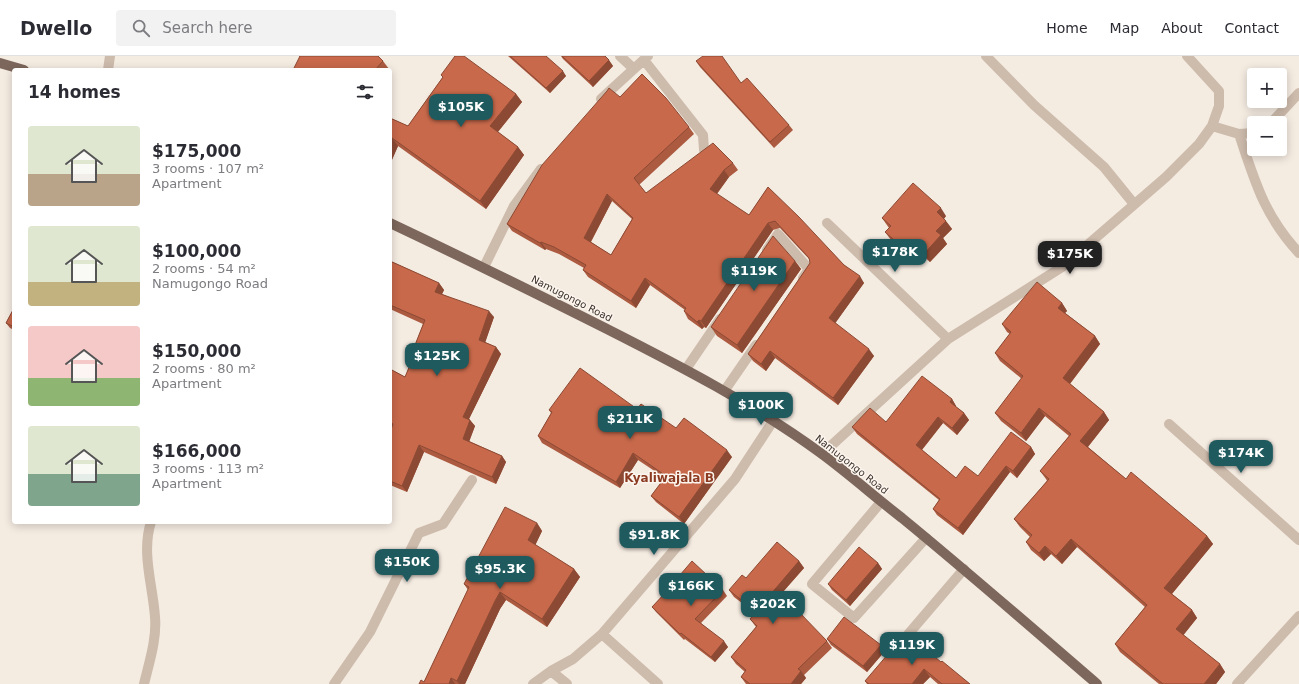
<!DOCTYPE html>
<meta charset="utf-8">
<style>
body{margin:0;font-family:"DejaVu Sans",sans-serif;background:#f2f2f3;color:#2b2b33;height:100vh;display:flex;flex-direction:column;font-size:15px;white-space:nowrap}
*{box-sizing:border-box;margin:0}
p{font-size:13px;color:#7c7c81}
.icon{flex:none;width:22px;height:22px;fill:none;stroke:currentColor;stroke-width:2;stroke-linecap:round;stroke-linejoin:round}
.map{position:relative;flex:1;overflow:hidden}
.details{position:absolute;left:12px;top:12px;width:380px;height:456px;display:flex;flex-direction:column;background:#fff;border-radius:4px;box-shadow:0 2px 10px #0003}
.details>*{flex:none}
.controls{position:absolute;left:1247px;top:12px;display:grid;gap:8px}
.controls a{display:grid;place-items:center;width:40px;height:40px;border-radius:4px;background:#fff;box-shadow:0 2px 10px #0003;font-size:20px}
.price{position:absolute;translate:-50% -34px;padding:0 9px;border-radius:8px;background:#1f5a5e;color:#fff;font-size:13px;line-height:26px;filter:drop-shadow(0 1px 2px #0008)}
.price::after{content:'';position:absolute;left:50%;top:24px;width:12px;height:9px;margin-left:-6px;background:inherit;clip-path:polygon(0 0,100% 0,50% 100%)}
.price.selected{background:#222;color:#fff}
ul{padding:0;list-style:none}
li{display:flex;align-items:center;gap:12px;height:100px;padding:0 16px}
li span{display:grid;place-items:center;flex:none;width:112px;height:80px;border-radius:4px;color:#555}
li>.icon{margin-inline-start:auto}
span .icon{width:48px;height:48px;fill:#fffc;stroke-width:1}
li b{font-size:17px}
h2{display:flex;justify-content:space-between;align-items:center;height:48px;padding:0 16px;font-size:17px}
header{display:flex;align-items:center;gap:24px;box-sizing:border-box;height:56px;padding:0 20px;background:#fff;border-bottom:1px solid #e1e1e2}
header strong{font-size:19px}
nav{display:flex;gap:22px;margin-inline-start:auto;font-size:14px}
.search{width:280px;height:36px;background:#f2f2f3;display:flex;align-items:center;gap:10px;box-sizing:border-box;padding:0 14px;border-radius:4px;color:#7c7c81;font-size:15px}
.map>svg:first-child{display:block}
</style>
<header>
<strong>Dwello</strong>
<div class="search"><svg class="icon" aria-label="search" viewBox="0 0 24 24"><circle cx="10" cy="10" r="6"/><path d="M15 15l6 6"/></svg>Search here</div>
<nav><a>Home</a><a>Map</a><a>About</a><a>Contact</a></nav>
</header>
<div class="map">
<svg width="1299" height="628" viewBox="0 0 1299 628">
<rect width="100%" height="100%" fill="#f4ebe1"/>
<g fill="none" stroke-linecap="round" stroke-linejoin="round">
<path stroke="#cdbbac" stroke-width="10" d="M620,0L634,13
M986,0L1034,49L1104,111L1134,148
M644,4L703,79L704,94
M108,14L110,0
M601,43L648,0
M1271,67L1299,37
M1212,70L1239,78L1254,77
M1239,78C1255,126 1264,159 1299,197
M827,167L948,283
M767,194L778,178L809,213L803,222
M484,211L514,150L541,113
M686,313L720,263
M725,334L756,289
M1169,368L1299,484
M822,398L948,283L1062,211L1166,121L1199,88L1212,70L1219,50V35L1187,0
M881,446L812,528L854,562L926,482
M602,578L658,628
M899,589L964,513
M551,615L567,628
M144,628C149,607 157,583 155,561C153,530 141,497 151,466
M334,628L370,576L419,477L443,468L472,424
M533,628L551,615L573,603L602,578L735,423L773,365
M1237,628L1299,560"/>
<path stroke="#7d675c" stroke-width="10" d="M0,7L24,14
M390,167C462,201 533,236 605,272C680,310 754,348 822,398C849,418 875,441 902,462C968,516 1032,572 1097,628"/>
</g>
<path fill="#ac5a40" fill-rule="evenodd" d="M299,0H378L383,5L389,13V14H293L300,2Z
M508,0H546L566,20L550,37Z
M561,0H605L613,10L593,31L563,3Z
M696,5L741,27L789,69L793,74L774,92L700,11Z
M441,19L516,38L522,46L498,76L518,91L524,99L486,153L398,90L391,106H390V62L408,70L443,21Z
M620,41L689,71L694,78L639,129L646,137L733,107L738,114L729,121L717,138L749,159L768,131L844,209L864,227L835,267L874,300L838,349L775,302L766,315L753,305L748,298L810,207V204L780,172L773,174L706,272L704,271L702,273L688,263L684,255L685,254L650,229L636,252L588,221L583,214L584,212L559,198L546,193L545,194L512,175L507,168ZM612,145L632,163L611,199L591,186Z
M946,160L944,163L952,173L943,182L947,188L930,206L915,193L909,200L891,184L885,176L889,172L882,162Z
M390,205L439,227L444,234L442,238L494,261L485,286L496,291L501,298L469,363L475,370L469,385L502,400L506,406L496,428L424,396L407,436L390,429V376L392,371L390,370V313L405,321L417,292L415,289L423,268L390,253Z
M795,205L801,213L742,297L717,280L711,271Z
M1062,247L1067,255L1065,257L1095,280L1100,288L1070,328L1104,356L1109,364L1088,391L1126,423L1207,480L1213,488L1172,538L1192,554L1197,562L1183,579L1220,608L1225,616L1216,628H1159L1120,596L1115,588L1145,551L1077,491L1062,508L1051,498L1044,505L1031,494L1026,486L1030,481L1020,471L1014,463L1047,425L1046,423L1040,415L1069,380L1045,360L1026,385L1001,365L995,357L1022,323L1000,305L995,297L1010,278L1007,276L1002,268Z
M14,252V274L10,272L6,267Z
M952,343L956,350V351L964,357L969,364L957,379L943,367L922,394L956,422L978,420L1031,391L1035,398L1017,422L1010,416L963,479L937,459L933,453L939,444L857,378L852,371L886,366Z
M637,353L676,372L732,401L684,468L656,446L651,440L665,422L638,404L620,432L542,387L538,380L551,357L549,354Z
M537,467L542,475L535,489L574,513L580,521L547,571L506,544L500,553L465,628H419L424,626L468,534L464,528Z
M799,505L804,512L775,545L791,561L827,585L832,592L804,619L806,622L801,628H746L741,621L745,616L736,608L731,601L756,571L750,563L755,557L734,541L729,534L746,522Z
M878,507L882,513L850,550L832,534L828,528Z
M680,519L723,534L727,540L701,567L728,591L715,606L685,583L684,584L656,556L652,551L681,521Z
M827,583L881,589L885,595L867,616L831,589Z
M941,606L970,628H938L930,621L923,628H867L865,625Z"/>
<path fill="#8c4a34" d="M609,4L613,10L593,31L589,25Z
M563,15L566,20L550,37L546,32Z
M516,38L522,46L496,78L490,70Z
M392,82L398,90L391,106L390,105V87Z
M518,91L524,99L486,153L480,145Z
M724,114L729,121L715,140L710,133Z
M607,138L612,145L589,189L584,182Z
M941,152L946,160L942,165L937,156Z
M946,165L952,173L943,182L947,188L930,206L924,198L936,175Z
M768,167L773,174L706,272L701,265Z
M910,185L915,193L909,200L903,192Z
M541,186L546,193L545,194L540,187Z
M795,205L801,213L742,297L737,289Z
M860,220L864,227L834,269L829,262Z
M645,222L650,229L636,252L631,245Z
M439,227L444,234L440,242L435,236Z
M1062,247L1067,255L1063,259L1058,252Z
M489,255L494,261L484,290L479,284Z
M699,264L704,271L702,273L697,266Z
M1095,280L1100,288L1068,330L1063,322Z
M496,291L501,298L467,367L463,361Z
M869,293L874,300L838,349L833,342Z
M770,295L775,302L766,315L761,308Z
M952,343L956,350L954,353L950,346Z
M1039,352L1045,360L1026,385L1021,377Z
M1104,356L1109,364L1086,393L1080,385Z
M964,357L969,364L957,379L952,372Z
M938,361L943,367L920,396L916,389Z
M470,364L475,370L468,389L463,383Z
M419,389L424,396L407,436L402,430Z
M1031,391L1035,398L1017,422L1013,415Z
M727,394L732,401L684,468L679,461Z
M633,397L638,404L620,432L616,426Z
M502,400L506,406L496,428L492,421Z
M1006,410L1010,416L963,479L958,472Z
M537,467L542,475L534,492L528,484Z
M1207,480L1213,488L1170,540L1164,532Z
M1071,483L1077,491L1062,508L1056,500Z
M1045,490L1051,498L1044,505L1039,497Z
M799,505L804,512L774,546L770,539Z
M878,507L882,513L850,550L846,544Z
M574,513L580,521L547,571L542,563Z
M500,536L506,544L500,553L465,628H459L457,625L495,545Z
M1192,554L1197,562L1182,581L1176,573Z
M724,585L728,591L715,606L711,601Z
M881,589L885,595L867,616L863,610Z
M1220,608L1225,616L1216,628H1204Z
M924,613L930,621L923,628H912Z
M801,615L806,622L801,628H791Z
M451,622L455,628H449Z"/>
<path fill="#c8694b" stroke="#8c4a34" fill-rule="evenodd" d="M300,0H378L383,5L375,14H293Z
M455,0H464L516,38L490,70L518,91L480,145L392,82L390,87V62L408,70L443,21L441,19Z
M510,0H546L563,15L546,32Z
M562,0H605L609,4L589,25Z
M703,0H722L741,27L747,22L789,69L770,86L696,5Z
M642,18L666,42L689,71L634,122L646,137L713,87L733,107L724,114L710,133L749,159L768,131L799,161L844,209L860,220L829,262L869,293L833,342L770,295L761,308L748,298L810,207L809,202L775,165L768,167L701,265L699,264L697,266L684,255L686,252L645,222L631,245L583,214L586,209L554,191L541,186L540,187L507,168L542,109L607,35L609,32L620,41ZM607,138L633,162L611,199L584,182Z
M913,127L941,152L937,156L946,165L936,175L941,179L924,198L910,185L903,192L885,176L891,170L882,162Z
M773,180L795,205L737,289L711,271Z
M390,205L439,227L435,236L489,255L479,284L496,291L463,361L470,364L463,383L502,400L492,421L419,389L402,430L390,425V376L393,368L390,366V313L405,321L418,290L415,289L425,264L390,249Z
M1037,226L1062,247L1058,252L1095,280L1063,322L1104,356L1080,385L1126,423L1131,416L1207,480L1164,532L1192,554L1176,573L1220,608L1204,628H1163L1115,588L1147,549L1071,483L1056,500L1045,490L1039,497L1026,486L1032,479L1014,463L1049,423L1040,415L1071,378L1039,352L1021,377L995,357L1023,320L995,297L1011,276L1002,268Z
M14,252V271L6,267Z
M580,312L637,353L641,348L676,372L684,362L727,394L679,461L651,440L666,420L633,397L616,426L538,380L552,356L549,354Z
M922,320L952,343L950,346L964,357L952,372L938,361L916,389L956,422L965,410L978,420L1011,376L1031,391L1013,415L1006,410L958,472L933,453L940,443L852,371L870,352L886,366Z
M505,451L537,467L528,484L574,513L542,563L500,536L495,545L457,625L451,622L449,628H419L421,624L424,626L469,531L464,528Z
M777,486L799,505L770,539L791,561L798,555L827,585L798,613L801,615L791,628H750L741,621L746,614L731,601L757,570L750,563L756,556L729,534L742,519L746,522Z
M859,491L878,507L846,544L828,528Z
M692,505L723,534L695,563L724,585L711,601L681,577L680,578L652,551L681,520L680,519Z
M844,561L881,589L863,610L827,583Z
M906,577L941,606L942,605L970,628H942L924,613L912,628H869L865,625Z"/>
<g text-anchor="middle" stroke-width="3" stroke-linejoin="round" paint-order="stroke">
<g font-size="10" fill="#3b302b" stroke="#fbf5ee">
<text transform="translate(572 242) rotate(27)" y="4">Namugongo Road</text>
<text transform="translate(852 408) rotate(38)" y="4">Namugongo Road</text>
</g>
<g font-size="12" font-weight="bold" fill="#8c3b22" stroke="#fbf5ee">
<text x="669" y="426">Kyaliwajala B</text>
</g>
</g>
</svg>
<div class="controls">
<a>+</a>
<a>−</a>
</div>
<b class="price" style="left:461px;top:72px">$105K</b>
<b class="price" style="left:895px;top:217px">$178K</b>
<b class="price selected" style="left:1070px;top:219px">$175K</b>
<b class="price" style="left:754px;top:236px">$119K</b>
<b class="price" style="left:437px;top:321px">$125K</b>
<b class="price" style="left:761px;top:370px">$100K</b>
<b class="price" style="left:630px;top:384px">$211K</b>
<b class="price" style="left:1241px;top:418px">$174K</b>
<b class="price" style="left:654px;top:500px">$91.8K</b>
<b class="price" style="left:407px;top:527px">$150K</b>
<b class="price" style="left:500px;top:534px">$95.3K</b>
<b class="price" style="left:691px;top:551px">$166K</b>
<b class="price" style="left:773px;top:569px">$202K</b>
<b class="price" style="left:912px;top:610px">$119K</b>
<section class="details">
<h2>14 homes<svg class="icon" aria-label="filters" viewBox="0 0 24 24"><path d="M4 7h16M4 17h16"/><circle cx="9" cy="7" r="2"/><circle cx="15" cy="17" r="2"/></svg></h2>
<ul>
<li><span style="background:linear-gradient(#dfe7d0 60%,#b9a48a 0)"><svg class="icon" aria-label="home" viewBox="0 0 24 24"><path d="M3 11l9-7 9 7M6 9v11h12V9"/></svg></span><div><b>$175,000</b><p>3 rooms · 107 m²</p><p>Apartment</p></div></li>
<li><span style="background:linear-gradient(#dfe7d0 70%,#c2b280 0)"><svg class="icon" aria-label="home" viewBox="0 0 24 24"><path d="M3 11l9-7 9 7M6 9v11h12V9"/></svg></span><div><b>$100,000</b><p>2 rooms · 54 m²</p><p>Namugongo Road</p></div></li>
<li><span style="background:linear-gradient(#f6c9c9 65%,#8fb573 0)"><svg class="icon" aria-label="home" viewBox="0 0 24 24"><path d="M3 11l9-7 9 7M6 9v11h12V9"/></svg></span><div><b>$150,000</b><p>2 rooms · 80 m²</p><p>Apartment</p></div></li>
<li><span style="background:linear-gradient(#dfe7d0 60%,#7fa58c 0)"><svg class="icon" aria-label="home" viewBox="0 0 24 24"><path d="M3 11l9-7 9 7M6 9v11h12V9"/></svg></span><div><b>$166,000</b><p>3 rooms · 113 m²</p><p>Apartment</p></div></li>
</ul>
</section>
</div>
